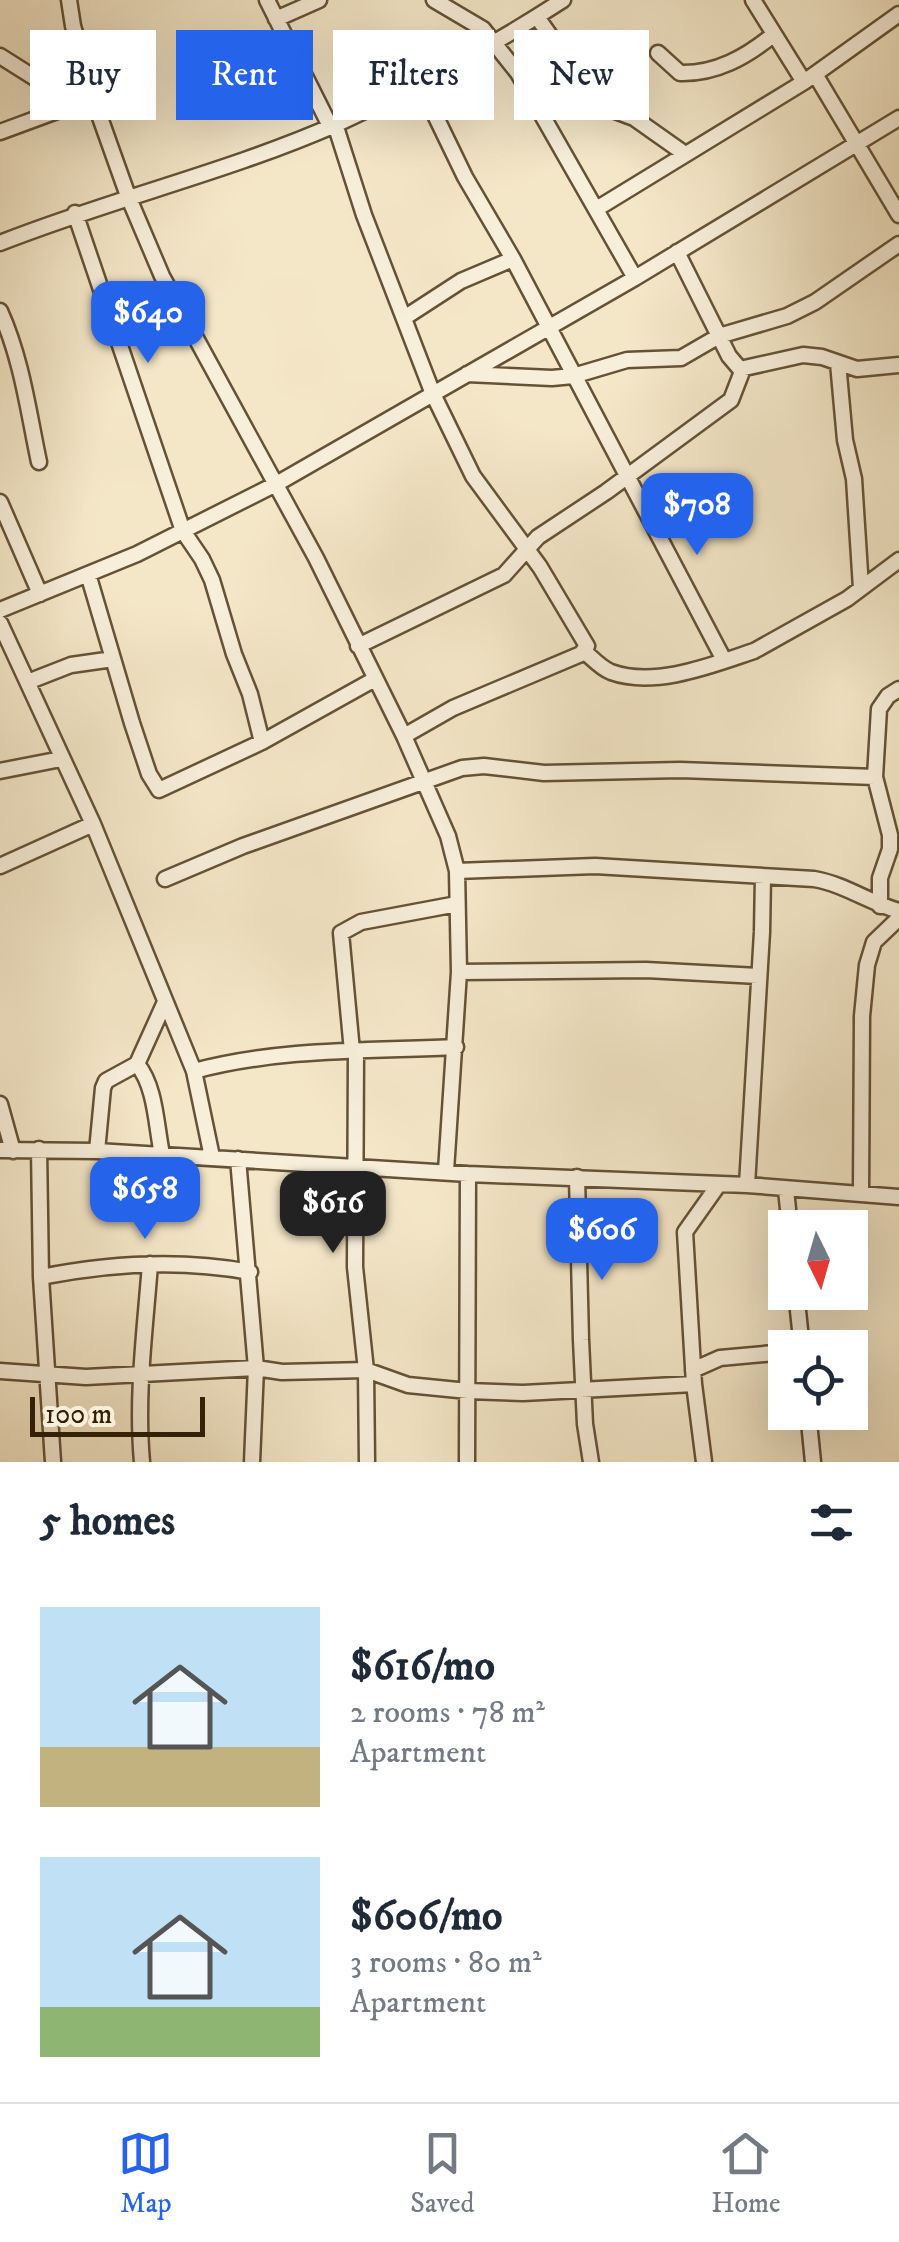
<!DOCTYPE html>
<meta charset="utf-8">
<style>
body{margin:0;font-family:"IM FELL DW Pica",serif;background:#f6f6f7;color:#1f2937;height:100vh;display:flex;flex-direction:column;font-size:38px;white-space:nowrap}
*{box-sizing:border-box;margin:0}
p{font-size:32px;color:#747a83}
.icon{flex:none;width:55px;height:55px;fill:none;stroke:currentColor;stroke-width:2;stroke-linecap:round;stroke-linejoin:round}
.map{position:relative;height:1462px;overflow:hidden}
.details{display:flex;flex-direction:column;background:#fff;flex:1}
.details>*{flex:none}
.hud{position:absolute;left:30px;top:30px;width:840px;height:90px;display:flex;gap:20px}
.needle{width:65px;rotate:175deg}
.tools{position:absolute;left:768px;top:1210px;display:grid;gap:20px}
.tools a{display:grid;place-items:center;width:100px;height:100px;border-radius:0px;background:#fff;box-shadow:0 10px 40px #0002;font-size:50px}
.scale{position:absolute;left:30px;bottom:25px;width:175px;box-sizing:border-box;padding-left:10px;border:5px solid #352105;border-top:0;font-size:28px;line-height:35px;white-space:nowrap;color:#352105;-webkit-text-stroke:8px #f8efdb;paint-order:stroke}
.price{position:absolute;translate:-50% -85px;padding:0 22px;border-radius:20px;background:#2563eb;color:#fff;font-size:32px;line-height:65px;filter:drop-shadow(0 2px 5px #0008)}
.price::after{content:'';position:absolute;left:50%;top:60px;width:30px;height:22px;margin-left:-15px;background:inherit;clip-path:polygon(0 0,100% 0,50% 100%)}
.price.active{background:#222;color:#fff}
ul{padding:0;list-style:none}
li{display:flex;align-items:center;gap:30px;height:250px;padding:0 40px}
li span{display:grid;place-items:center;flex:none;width:280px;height:200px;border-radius:0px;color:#555}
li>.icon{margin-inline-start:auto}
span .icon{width:120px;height:120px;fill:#fffc;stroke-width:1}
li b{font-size:42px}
h2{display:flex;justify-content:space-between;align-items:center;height:120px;padding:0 40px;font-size:42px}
.chip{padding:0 35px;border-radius:0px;background:#fff;box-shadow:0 10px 40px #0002;font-size:35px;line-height:90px}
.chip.active{background:#2563eb;color:#fff}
.menu{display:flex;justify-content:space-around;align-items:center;height:140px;border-top:2px solid #e0e1e3;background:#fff;font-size:28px;color:#747a83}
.menu a{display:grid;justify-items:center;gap:5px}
.menu .active{color:#2563eb}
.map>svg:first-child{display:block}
</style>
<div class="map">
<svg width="899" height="1462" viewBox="0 0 899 1462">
<rect width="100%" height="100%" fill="#f4e7c8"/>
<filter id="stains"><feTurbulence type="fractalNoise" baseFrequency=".002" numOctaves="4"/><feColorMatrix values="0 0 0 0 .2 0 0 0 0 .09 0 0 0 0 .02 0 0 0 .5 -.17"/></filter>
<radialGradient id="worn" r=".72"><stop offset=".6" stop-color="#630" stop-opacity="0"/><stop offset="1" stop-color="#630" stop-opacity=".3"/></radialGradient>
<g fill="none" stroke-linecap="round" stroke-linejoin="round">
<defs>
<path id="minor" d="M69,0L73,26L97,109L128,196L162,276L316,558L404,736L448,836L457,871L459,972L446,1171
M267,0L330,126
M434,0L483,29L518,73L635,278
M753,0L804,82
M537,17L599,105L634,118L685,154
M276,19L319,0
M658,53L680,73C716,74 746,57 773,35
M0,56L76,104L97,109
M815,74L899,215
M419,82L465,177L513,259L724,660
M335,124L364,215L433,394L473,476L540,567L587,646L581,654L453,708L404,736
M0,132L76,104
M598,208L804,82L899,14
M75,213L183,531L202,559L212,580L234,654L250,694L262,742
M0,243C111,199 228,172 337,124C414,89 492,46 563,0
M677,252L729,356L740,369L803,355L822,357L857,369L899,365
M0,311C22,360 28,410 39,462
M404,318L461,281L513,259
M838,363L845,440L854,479L861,588
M467,374L552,378L573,376L627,360L681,358L719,336L787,316L815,302L899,244
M0,502L40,594
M88,574L132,723L149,774L159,790L262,742L375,679
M0,610L137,554L278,483L635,278L899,118
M0,623L93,824L194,1071L212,1157
M358,646L504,575L538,537L606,492L731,400L743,369
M585,652C593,659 601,668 611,672C655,688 712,665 754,651L847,599L899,560
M30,681L71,665L113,659
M0,771L61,759
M0,866L93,824
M457,871L595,866L814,879C844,884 870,903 899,911
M165,879L243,846L462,768L484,766L544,773L680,770L875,777
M880,906V878L890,849V835L875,777L879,709L888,696L899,689
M459,972L646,970L758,976
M352,1051L341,933L361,922L457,904
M356,1051L355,1267L366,1370L367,1462
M137,1064C156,1087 156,1126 162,1154
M194,1071C280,1048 367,1051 456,1047
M0,1104L13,1151
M39,1149L41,1277L53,1462
M0,1150L97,1151L468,1174L747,1185L899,1197
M97,1151L103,1088L106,1081L137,1064L165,1002
M238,1159L256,1368L252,1462
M577,1177L581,1340L585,1424L591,1462
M747,1185L762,932L763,876
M786,1190L790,1228
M861,1194L862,1016L867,965L874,942L899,918
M41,1277C111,1263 180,1259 250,1272
M796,1292L802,1348
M693,1370L720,1358L785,1352
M0,1371L86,1377L256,1368L282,1372L366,1370L408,1385L468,1391L523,1393L694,1384
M808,1412L813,1462
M142,1462C136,1395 145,1331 150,1264
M467,1462L468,1174
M704,1462L694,1384L685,1232L719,1184"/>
</defs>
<use href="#minor" stroke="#655236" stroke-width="19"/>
<use href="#minor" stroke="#f8efdb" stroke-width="14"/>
</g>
<rect width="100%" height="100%" filter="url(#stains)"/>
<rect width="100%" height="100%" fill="url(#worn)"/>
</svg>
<div class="tools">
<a><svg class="needle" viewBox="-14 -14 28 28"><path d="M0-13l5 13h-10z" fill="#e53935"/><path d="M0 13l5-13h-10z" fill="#747a83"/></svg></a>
<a><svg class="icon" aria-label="locate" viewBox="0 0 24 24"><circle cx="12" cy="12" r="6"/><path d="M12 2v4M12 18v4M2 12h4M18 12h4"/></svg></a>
</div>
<div class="scale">100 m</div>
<b class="price" style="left:148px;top:366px">$640</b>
<b class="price" style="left:697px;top:558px">$708</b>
<b class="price" style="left:145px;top:1242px">$658</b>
<b class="price active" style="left:333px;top:1256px">$616</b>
<b class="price" style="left:602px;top:1283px">$606</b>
<div class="hud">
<a class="chip">Buy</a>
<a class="chip active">Rent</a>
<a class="chip">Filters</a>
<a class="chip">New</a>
</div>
</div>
<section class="details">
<h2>5 homes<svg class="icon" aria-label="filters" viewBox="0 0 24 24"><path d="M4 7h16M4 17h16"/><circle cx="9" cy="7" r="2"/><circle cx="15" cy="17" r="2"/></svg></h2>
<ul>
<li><span style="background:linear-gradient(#bfe0f5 70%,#c2b280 0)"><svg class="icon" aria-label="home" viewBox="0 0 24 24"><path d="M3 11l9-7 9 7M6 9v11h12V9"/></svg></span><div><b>$616/mo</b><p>2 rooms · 78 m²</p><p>Apartment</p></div></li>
<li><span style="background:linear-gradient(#bfe0f5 75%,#8fb573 0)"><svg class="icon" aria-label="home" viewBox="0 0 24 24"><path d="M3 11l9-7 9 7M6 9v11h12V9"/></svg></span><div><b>$606/mo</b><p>3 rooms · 80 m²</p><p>Apartment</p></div></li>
</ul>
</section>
<nav class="menu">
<a class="active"><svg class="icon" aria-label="map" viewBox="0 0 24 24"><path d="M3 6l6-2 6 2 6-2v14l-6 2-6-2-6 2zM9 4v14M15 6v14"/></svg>Map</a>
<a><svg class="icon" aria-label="saved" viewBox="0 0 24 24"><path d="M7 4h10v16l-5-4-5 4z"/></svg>Saved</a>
<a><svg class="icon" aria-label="home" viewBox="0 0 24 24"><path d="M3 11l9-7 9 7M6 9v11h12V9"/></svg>Home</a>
</nav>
